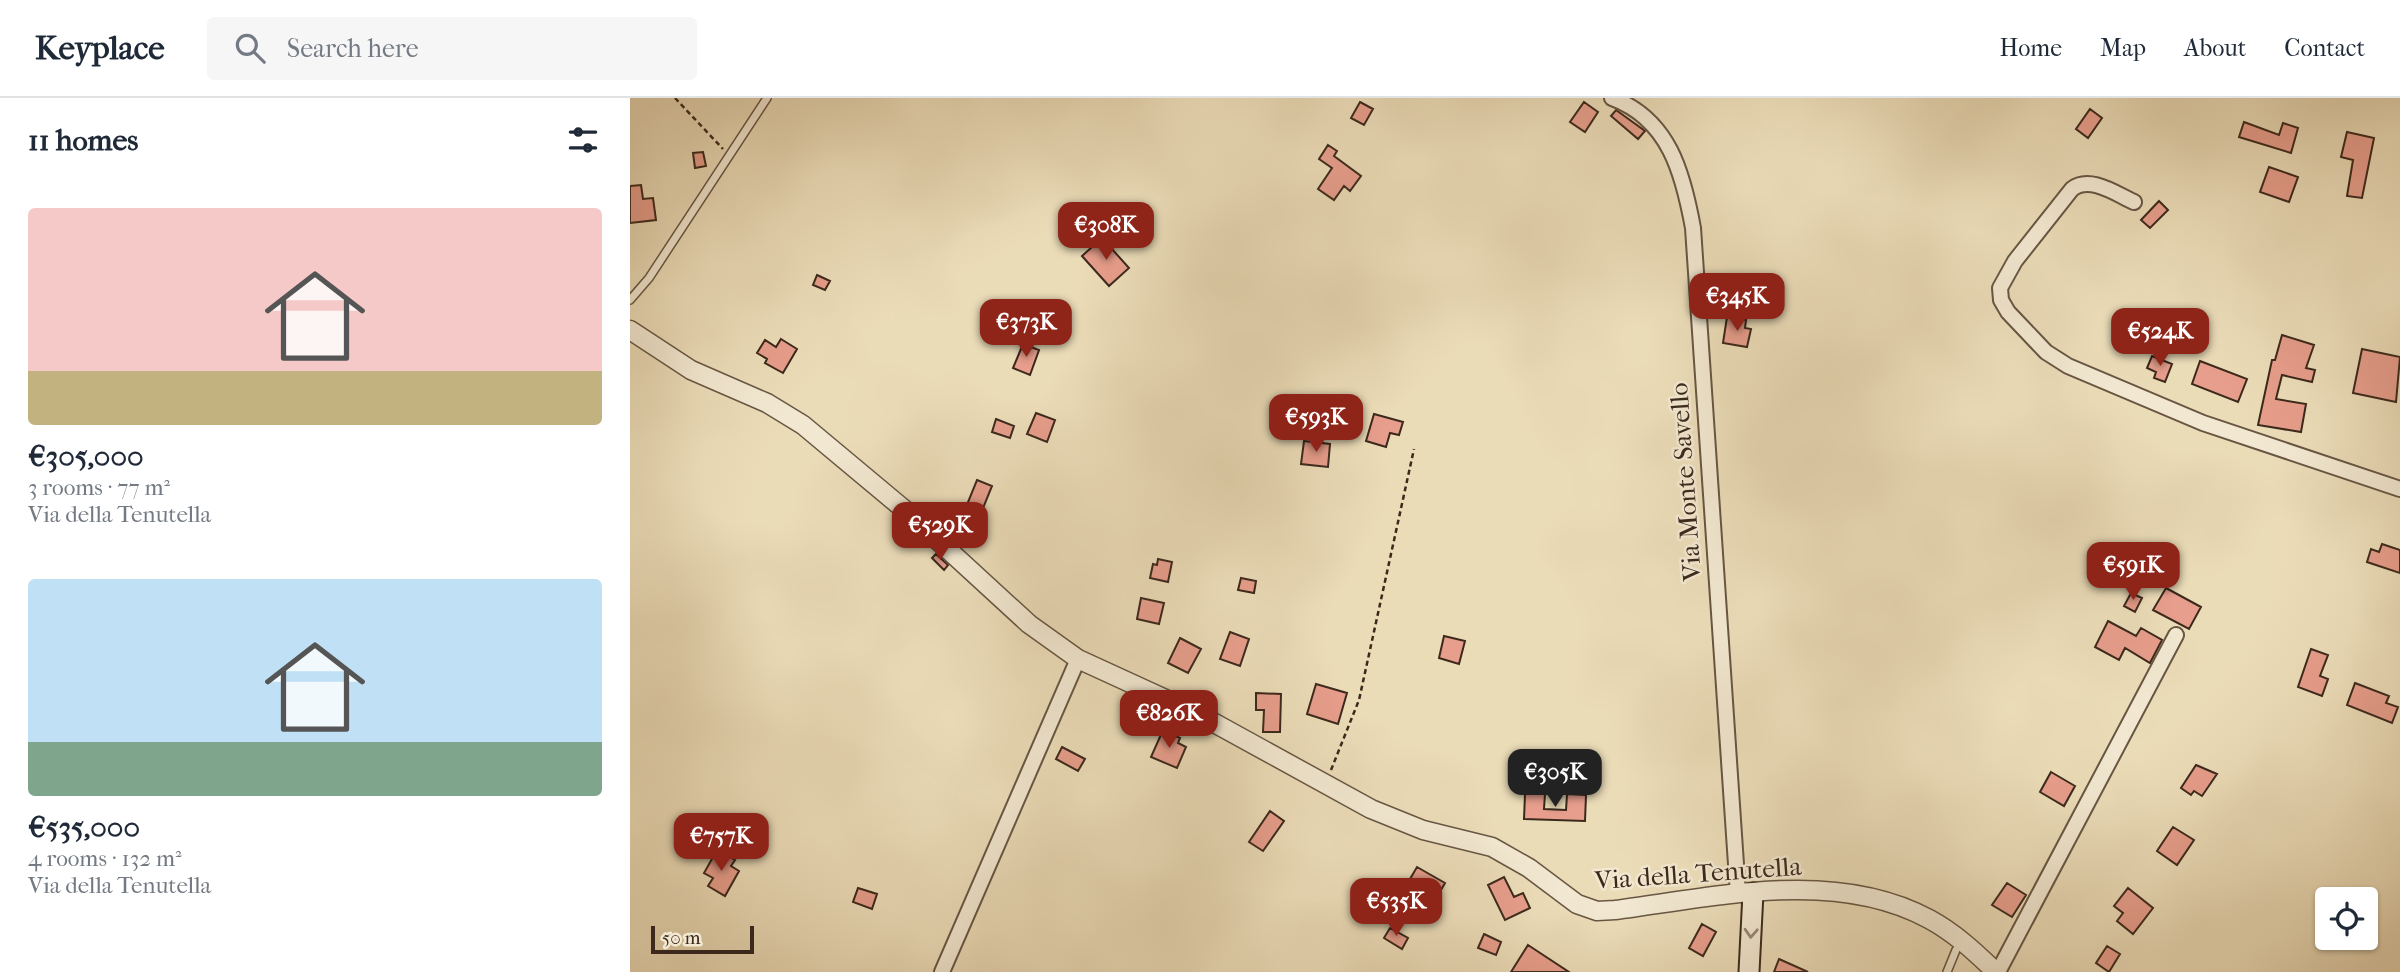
<!DOCTYPE html>
<meta charset="utf-8">
<style>
body{margin:0;font-family:"IM FELL French Canon",serif;background:#f6f6f7;color:#1f2937;height:100vh;display:flex;flex-direction:column;font-size:26px;white-space:nowrap}
*{box-sizing:border-box;margin:0}
p{font-size:23px;color:#747a83}
.icon{flex:none;width:38px;height:38px;fill:none;stroke:currentColor;stroke-width:2;stroke-linecap:round;stroke-linejoin:round}
.map{position:relative;flex:1;overflow:hidden}
.side{display:flex;flex-direction:column;background:#fff;width:630px}
.side>*{flex:none}
.buttons{position:absolute;left:1685px;top:789px;display:grid;gap:14px}
.buttons a{display:grid;place-items:center;width:63px;height:63px;border-radius:7px;background:#fff;box-shadow:0 2px 5px #0004;font-size:35px}
.scale{position:absolute;left:21px;bottom:18px;width:103px;box-sizing:border-box;padding-left:7px;border:4px solid #3c291c;border-top:0;font-size:19px;line-height:24px;white-space:nowrap;color:#3c291c;-webkit-text-stroke:5px #f2e8d1;paint-order:stroke}
.price{position:absolute;translate:-50% -60px;padding:0 16px;border-radius:14px;background:#8f2418;color:#fff;font-size:23px;line-height:46px;filter:drop-shadow(0 2px 4px #0008)}
.price::after{content:'';position:absolute;left:50%;top:42px;width:21px;height:16px;margin-left:-10px;background:inherit;clip-path:polygon(0 0,100% 0,50% 100%)}
.price.current{background:#222;color:#fff}
ul{padding:0;list-style:none}
li{display:grid;align-content:center;gap:14px;height:371px;padding:0 28px}
li span{display:grid;place-items:center;height:217px;border-radius:7px;color:#555}
li>.icon{margin-inline-start:auto}
span .icon{width:126px;height:126px;fill:#fffc;stroke-width:1}
li b{font-size:30px}
h2{display:flex;justify-content:space-between;align-items:center;height:84px;padding:0 28px;font-size:30px}
header{display:flex;align-items:center;gap:42px;box-sizing:border-box;height:98px;padding:0 35px;background:#fff;border-bottom:2px solid #e0e1e3}
header strong{font-size:33px}
nav{display:flex;gap:38px;margin-inline-start:auto;font-size:24px}
.search{width:490px;height:63px;background:#f6f6f7;display:flex;align-items:center;gap:18px;box-sizing:border-box;padding:0 24px;border-radius:7px;color:#747a83;font-size:26px}
main{display:flex;flex:1;min-height:0}
.map>svg:first-child{display:block}
</style>
<header>
<strong>Keyplace</strong>
<div class="search"><svg class="icon" aria-label="search" viewBox="0 0 24 24"><circle cx="10" cy="10" r="6"/><path d="M15 15l6 6"/></svg>Search here</div>
<nav><a>Home</a><a>Map</a><a>About</a><a>Contact</a></nav>
</header>
<main>
<section class="side">
<h2>11 homes<svg class="icon" aria-label="filters" viewBox="0 0 24 24"><path d="M4 7h16M4 17h16"/><circle cx="9" cy="7" r="2"/><circle cx="15" cy="17" r="2"/></svg></h2>
<ul>
<li><span style="background:linear-gradient(#f6c9c9 75%,#c2b280 0)"><svg class="icon" aria-label="home" viewBox="0 0 24 24"><path d="M3 11l9-7 9 7M6 9v11h12V9"/></svg></span><div><b>€305,000</b><p>3 rooms · 77 m²</p><p>Via della Tenutella</p></div></li>
<li><span style="background:linear-gradient(#bfe0f5 75%,#7fa58c 0)"><svg class="icon" aria-label="home" viewBox="0 0 24 24"><path d="M3 11l9-7 9 7M6 9v11h12V9"/></svg></span><div><b>€535,000</b><p>4 rooms · 132 m²</p><p>Via della Tenutella</p></div></li>
</ul>
</section>
<div class="map">
<svg width="1770" height="874" viewBox="0 0 1770 874">
<rect width="100%" height="100%" fill="#ebdcb8"/>
<filter id="stains"><feTurbulence type="fractalNoise" baseFrequency=".00286" numOctaves="4"/><feColorMatrix values="0 0 0 0 .2 0 0 0 0 .09 0 0 0 0 .02 0 0 0 .5 -.17"/></filter>
<radialGradient id="worn" r=".72"><stop offset=".6" stop-color="#630" stop-opacity="0"/><stop offset="1" stop-color="#630" stop-opacity=".3"/></radialGradient>
<path fill="#e79e8c" stroke="#3c291c" stroke-width="2" d="M730,4L743,11L734,27L721,20Z
M954,4L968,14L955,34L940,24Z
M1460,11L1472,20L1458,40L1446,31Z
M986,12L1015,33L1008,41L981,18Z
M1614,24L1649,37L1653,25L1668,30L1661,55L1609,39Z
M1717,34L1744,40L1732,100L1717,98L1723,62L1711,59Z
M698,47L707,53L704,58L731,78L720,93L714,88L704,102L688,91L702,70L689,61Z
M73,54L76,68L65,70L63,55Z
M1639,69L1668,79L1659,104L1630,94Z
M11,87L13,101L23,100L26,122L0,125V88Z
M1529,103L1538,112L1520,130L1511,122Z
M472,140L499,170L479,188L452,158Z
M187,177L200,183L195,192L183,187Z
M1097,219L1116,222L1115,230L1121,231L1117,249L1093,245Z
M1499,227L1519,233L1515,246L1495,240Z
M1652,237L1684,247L1676,270L1685,272L1682,284L1652,277L1646,301L1676,306L1671,334L1628,327L1642,262H1645Z
M151,241L167,251L153,275L135,265L137,261L127,255L135,242L146,249Z
M393,246L409,252L400,277L383,270Z
M1732,251L1770,259L1766,304L1723,295Z
M1522,258L1542,266L1535,284L1524,280L1526,274L1517,270Z
M1570,263L1617,281L1608,304L1562,286Z
M406,315L425,322L417,344L397,336Z
M744,316L773,324L769,337L760,335L756,349L736,343Z
M366,321L384,328L380,340L362,334Z
M674,343L700,346L698,369L671,366Z
M347,382L362,388L349,420L334,414Z
M1752,446L1770,452V475L1737,464L1741,451L1749,454Z
M306,456L318,467L314,472L302,460Z
M528,461L542,464L538,484L520,480L523,466L527,467Z
M611,480L626,483L624,495L608,492Z
M1536,490L1571,509L1559,531L1523,512Z
M1501,495L1512,500L1505,514L1494,508Z
M511,500L534,505L529,526L507,521Z
M1478,523L1506,538L1511,530L1532,542L1520,565L1495,550L1489,562L1465,549Z
M600,534L619,541L610,568L590,561Z
M814,538L835,543L829,566L809,560Z
M550,540L571,551L558,575L538,565Z
M1681,551L1698,557L1690,578L1698,581L1692,598L1668,589Z
M1725,585L1759,598L1756,605L1768,609L1762,625L1717,607Z
M686,586L717,595L708,626L677,616Z
M626,595L651,596L650,634H633L634,612H626Z
M533,632L550,640L548,645L556,649L547,670L521,659Z
M432,649L455,661L448,673L426,661Z
M1566,667L1587,676L1572,698L1564,693L1561,697L1551,690Z
M1421,674L1445,688L1434,708L1410,694Z
M895,696H915L914,711L936,712L937,696L956,697L955,723L894,721Z
M640,713L654,723L633,753L619,744Z
M1543,729L1564,742L1547,767L1527,753Z
M87,752L105,762L101,768L109,773L95,798L78,788L83,780L74,775Z
M787,769L815,785L794,821L766,805Z
M874,779L884,799L893,795L900,810L875,822L858,787Z
M1377,785L1396,797L1382,819L1362,807Z
M228,790L247,796L242,811L223,804Z
M1498,790L1523,810L1503,836L1487,823L1493,815L1484,808Z
M1072,826L1086,834L1073,858L1059,850Z
M760,830L778,840L772,851L754,840Z
M854,836L871,844L866,857L848,850Z
M898,847L939,874H881Z
M1477,848L1490,856L1479,874L1466,865Z
M1149,861L1178,874H1144Z"/>
<g fill="none" stroke-linecap="round" stroke-linejoin="round">
<defs>
<path id="service" d="M0,202L19,180L137,0
M1317,874L1326,852"/>
<path id="minor" d="M982,0C1039,21 1053,75 1063,130L1108,796
M1504,104C1486,96 1460,77 1442,91L1385,163L1370,190L1371,202L1378,214L1416,254L1438,268L1573,325L1770,391
M312,874L448,561
M1368,874L1546,537"/>
<path id="tertiary" d="M0,232L61,272L137,305L173,327L276,413L399,526L448,561L568,616L741,711L793,732L862,749L899,770L947,806L967,813L985,812C1085,799 1205,770 1299,821C1325,835 1345,854 1366,874"/>
<path id="secondary" d="M1119,874L1123,795"/>
</defs>
<use href="#service" stroke="#685643" stroke-width="10"/>
<use href="#minor" stroke="#685643" stroke-width="18"/>
<use href="#tertiary" stroke="#685643" stroke-width="21"/>
<use href="#secondary" stroke="#3c291c" stroke-width="23"/>
<path stroke="#3c291c" stroke-width="2.5" stroke-dasharray="5 3.5" stroke-linecap="butt" d="M45,0L93,51
M701,672L729,602L784,351"/>
<use href="#service" stroke="#f2e8d1" stroke-width="7"/>
<use href="#minor" stroke="#f2e8d1" stroke-width="14"/>
<use href="#tertiary" stroke="#f2e8d1" stroke-width="18"/>
<use href="#secondary" stroke="#f2e8d1" stroke-width="19"/>
</g>
<defs><path id="oneway-chevron" d="M-2-3.5L2.5 0L-2 3.5" fill="none" stroke-width="1.6" stroke-linecap="round" stroke-linejoin="round" transform="scale(1.75)"/></defs>
<use stroke="#978876" href="#oneway-chevron" transform="translate(1121 835) rotate(93)"/>
<g text-anchor="middle" stroke-width="5" stroke-linejoin="round" paint-order="stroke">
<g font-size="26" fill="#3c291c" stroke="#f2e8d1">
<text transform="translate(1055 384) rotate(-94)" y="9">Via Monte Savello</text>
<text transform="translate(1068 775) rotate(-4)" y="9">Via della Tenutella</text>
</g>
</g>
<rect width="100%" height="100%" filter="url(#stains)"/>
<rect width="100%" height="100%" fill="url(#worn)"/>
</svg>
<div class="buttons">
<a><svg class="icon" aria-label="locate" viewBox="0 0 24 24"><circle cx="12" cy="12" r="6"/><path d="M12 2v4M12 18v4M2 12h4M18 12h4"/></svg></a>
</div>
<div class="scale">50 m</div>
<b class="price" style="left:476px;top:164px">€308K</b>
<b class="price" style="left:1107px;top:235px">€345K</b>
<b class="price" style="left:396px;top:261px">€373K</b>
<b class="price" style="left:1530px;top:270px">€524K</b>
<b class="price" style="left:686px;top:356px">€593K</b>
<b class="price" style="left:310px;top:464px">€529K</b>
<b class="price" style="left:1503px;top:504px">€591K</b>
<b class="price" style="left:539px;top:652px">€826K</b>
<b class="price current" style="left:925px;top:711px">€305K</b>
<b class="price" style="left:91px;top:775px">€757K</b>
<b class="price" style="left:766px;top:840px">€535K</b>
</div>
</main>
